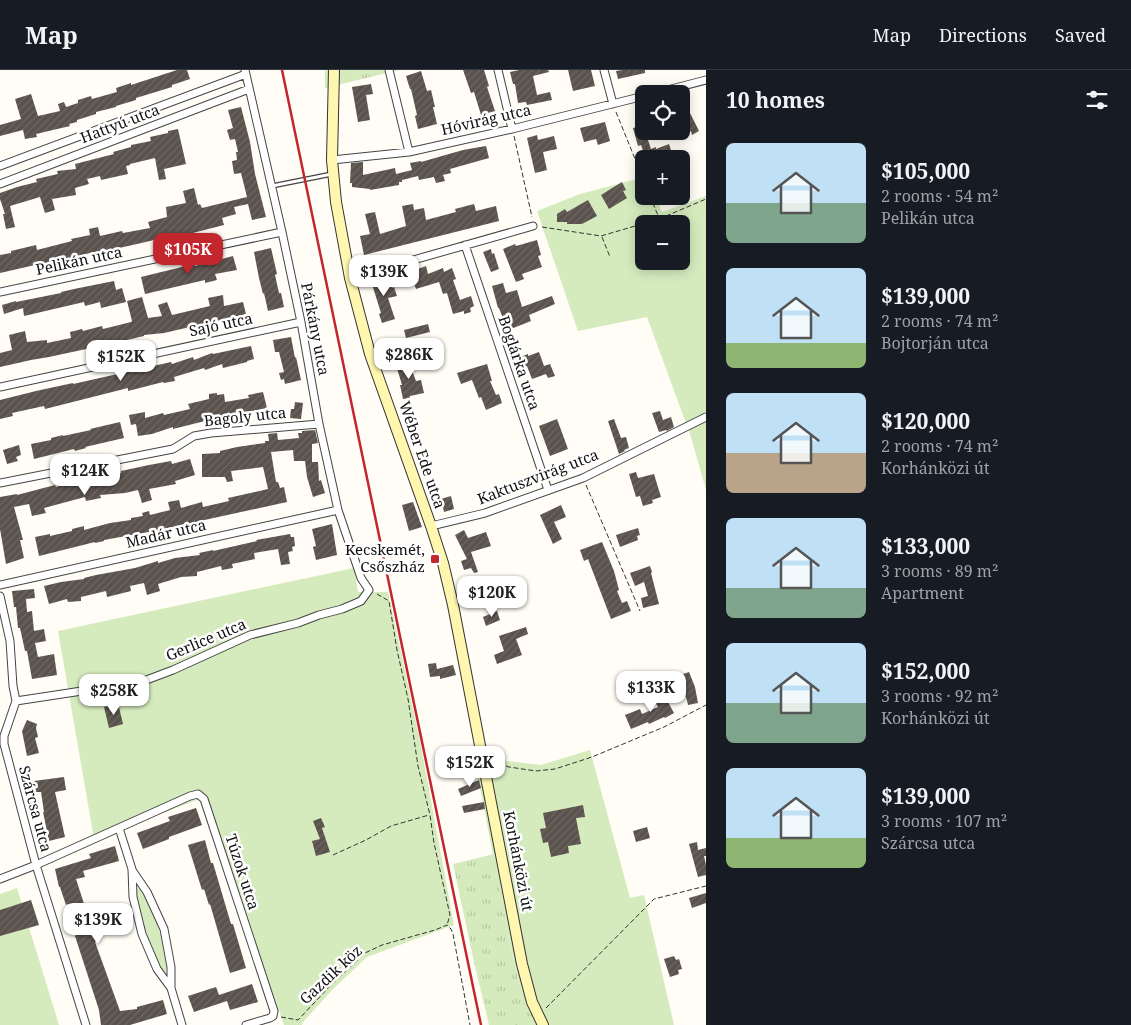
<!DOCTYPE html>
<meta charset="utf-8">
<style>
body{margin:0;font-family:"Noto Serif",serif;background:#20242c;color:#f1f3f6;height:100vh;display:flex;flex-direction:column;font-size:19px;white-space:nowrap}
*{box-sizing:border-box;margin:0}
p{font-size:16px;color:#9ea1a6}
.icon{flex:none;width:28px;height:28px;fill:none;stroke:currentColor;stroke-width:2;stroke-linecap:round;stroke-linejoin:round}
.map{position:relative;flex:1;overflow:hidden}
.sheet{display:flex;flex-direction:column;background:#171b24;width:425px}
.sheet>*{flex:none}
.fabs{position:absolute;left:635px;top:15px;display:grid;gap:10px}
.fabs a{display:grid;place-items:center;width:55px;height:55px;border-radius:8px;background:#171b24;box-shadow:0 2px 12px #0003;font-size:25px}
.price{position:absolute;translate:-50% -42px;padding:0 11px;border-radius:10px;background:#fff;color:#222;font-size:16px;line-height:32px;filter:drop-shadow(0 1px 2px #0008)}
.price::after{content:'';position:absolute;left:50%;top:30px;width:15px;height:11px;margin-left:-8px;background:inherit;clip-path:polygon(0 0,100% 0,50% 100%)}
.price.selected{background:#c4262e;color:#fff}
ul{padding:0;list-style:none}
li{display:flex;align-items:center;gap:15px;height:125px;padding:0 20px}
li span{display:grid;place-items:center;flex:none;width:140px;height:100px;border-radius:8px;color:#555}
li>.icon{margin-inline-start:auto}
span .icon{width:60px;height:60px;fill:#fffc;stroke-width:1}
li b{font-size:21px}
h2{display:flex;justify-content:space-between;align-items:center;height:60px;padding:0 20px;font-size:21px}
header{display:flex;align-items:center;gap:30px;box-sizing:border-box;height:70px;padding:0 25px;background:#171b24;border-bottom:1px solid #363941}
header strong{font-size:24px}
nav{display:flex;gap:28px;margin-inline-start:auto;font-size:18px}
main{display:flex;flex:1;min-height:0}
.map>svg:first-child{display:block}
</style>
<header>
<strong>Map</strong>
<nav><a>Map</a><a>Directions</a><a>Saved</a></nav>
</header>
<main>
<div class="map">
<svg width="706" height="955" viewBox="0 0 706 955">
<defs>
<pattern id="grass-tufts" width="24" height="20" patternUnits="userSpaceOnUse" patternTransform="scale(1.25)"><rect width="24" height="20" fill="#d5ebbd"/><path d="M3 7l-1-3M5 7V3M7 7l1-3M15 17l-1-3M17 17v-4M19 17l1-3" fill="none" stroke="#b6c8a1"/></pattern>
<pattern id="building-hatch" width="6" height="6" patternUnits="userSpaceOnUse" patternTransform="scale(1.25)"><rect width="6" height="6" fill="#5a524d"/><path d="M-1 1l2-2M0 6l6-6M5 7l2-2" fill="none" stroke="#6d6662"/></pattern>
</defs>
<rect width="100%" height="100%" fill="#fffdf5"/>
<path fill="url(#grass-tufts)" d="M325,0H399L325,18Z
M494,784L511,879L519,912L537,955H489L474,892L453,794Z"/>
<path fill="#d5ebbd" fill-rule="evenodd" d="M644,107V126H655L662,142L706,126V420L691,367L647,247L578,261L537,141L580,124ZM644,154H681V191H644Z
M354,498L358,522H388L420,671L454,855L367,887L333,919L302,953V955H284L205,727L94,769L58,561Z
M590,680L630,828L644,825L674,955H537L519,912L511,879L473,681L500,690L541,695Z
M17,818L59,955H0V824Z
M137,818L141,819L156,850L161,866L167,898L166,902C149,893 140,841 136,822Z"/>
<path fill="url(#building-hatch)" d="M177,0H187L190,9L172,15V17L136,28V30L116,36V37L96,42V44L77,50V52L69,54L70,56L36,64L37,67L25,69L23,60L0,66V55L21,49L15,29L31,24L38,46L60,41L58,34L64,32L66,37L78,33V30L91,26L92,29L117,22L116,18L131,13V15Z
M463,0H484L489,16L487,17L495,41L481,45L474,22L471,23Z
M519,0H548L549,2L533,6L537,25L550,22L552,30L527,35L526,32L518,33L515,14H513L510,2Z
M568,0H591L595,16L573,21Z
M622,0H645V3L618,9L616,1Z
M421,1L427,21L431,20L435,37H433L437,54L418,59L415,46L417,45L411,19H410L406,6Z
M371,14L373,24L366,25L370,50L358,52L352,17Z
M241,37L250,72L255,104L266,147L252,150L248,134L234,137L236,144L222,148L224,155L185,165L176,167V165L115,179L95,183L94,182L35,197V195L0,203V185L11,183V181L36,175L37,180L72,171L71,169L90,165L89,159L98,157L100,166L122,161L123,163L150,158L148,152L167,147L166,137L186,133L183,121L194,118L198,135L200,134L202,138L247,127L241,103L234,104L232,91L237,90L236,82H238L235,69L230,70L227,60L233,58L228,40Z
M689,41L699,61L692,65L691,61L681,66V45Z
M605,52L610,71L598,75L596,69L584,72L580,58Z
M644,55V61H645L651,79L656,77V79L669,74L673,86L669,87L670,89H646L641,75L638,76L633,58Z
M178,59L186,94L164,99L166,109L159,110L155,88L130,94V95L126,96L128,104L101,110L100,106L87,109L89,114L75,118L76,125L52,129L55,140L45,143L40,127L10,136L15,157L6,159L3,144H5L0,129V123L17,117L37,112L36,109L58,104L57,101L76,99L75,94L114,84L113,82L131,77V75L151,71L150,67L168,63V61Z
M537,65L538,70L554,66L557,79L543,82L547,100L535,103L527,68Z
M486,76L489,88L450,99L451,103L443,105L445,111L436,113L434,107L419,110L418,106L402,110V112H399V115L370,120V119L352,117V113H350L351,93L363,92V105L395,98L396,104L412,100L410,93L421,91V92L463,80Z
M622,112L626,120L623,121L627,128L609,139L601,125Z
M588,130L597,146L582,154H567V152H557V144L565,139L567,142Z
M413,134L414,140L424,138L426,150L456,142L455,139L474,134L476,141L496,136L499,151L364,185L360,166L370,164L365,144L375,142L380,164L406,156L402,136Z
M537,170L541,185L538,186L542,197L522,204L524,209L516,212L503,179L515,174L516,176Z
M271,178L277,204L275,205L279,223H281L284,237L268,241L264,223L263,224L259,208L254,182Z
M491,179L492,184L494,183L499,199L491,202L483,182Z
M233,186L237,200L215,204L217,210L205,213V210L145,224L141,207L194,194L195,196L212,192V189L218,188V190Z
M426,196L428,204L443,198L444,202L452,198L456,209L453,210L460,230L471,226L474,236L470,238L471,242L464,244V241L453,244L447,223L443,224L439,212L416,219L410,202Z
M389,205L392,218L394,217L397,226L388,228L395,249L382,253L379,244L381,243L371,211Z
M114,211L116,220L122,218L126,232L101,238L100,232L85,236L84,232L24,246L23,238L4,244L2,235L16,231V232L61,223V222L74,219Z
M503,213L506,223L517,220L522,237L552,226L555,234L529,245L531,251L511,259L507,250L504,251L499,238H498L492,216Z
M223,225L224,236L243,232L246,244L164,263L144,265V266L114,273L49,287L31,290L0,297V283L12,280L9,265L25,261L27,272L47,270V273L71,268L70,262L82,259L83,261L102,256L103,259L131,252L132,251L127,231L142,227L148,248L162,246L158,235L167,232L172,245L210,236L208,228Z
M428,254L430,262L406,268L404,260Z
M291,267L295,288L296,287L301,310L285,314L284,309L281,310L279,303L284,302L279,282H275L273,270Z
M251,276L254,289L247,291V292L223,298L222,294L205,300L204,298L174,307L175,311L164,313L163,312L128,321V318L45,339L44,336L12,343L13,346L0,349V330L36,321L73,313V314L171,292L172,294L193,287L194,290L212,283L213,284Z
M539,282L544,296L550,294L555,306L548,308L546,304L532,309L527,296L519,299L515,289L528,284V286Z
M417,289L419,295L411,298L416,311L421,310L424,323L410,326V328L403,329L400,315H402L396,295Z
M487,294L492,311H490L496,325L499,324L502,333L486,340L481,327L479,328L472,310L461,314L457,303Z
M263,322L267,338L227,346V347L204,350L205,351L173,359V357L152,364L138,366L136,354L131,355L129,345L145,342V348L163,343L164,345L190,339L188,334L209,329V324L217,323V325L224,324L225,332L249,328L248,325Z
M295,332L303,333L301,349L290,348L291,339H294Z
M660,341L663,350L671,347L674,357L667,361L666,360L659,362L652,343Z
M557,349L568,379L550,386L539,356Z
M614,349L621,368L626,367L629,378L624,380L625,381L619,384L608,351Z
M120,352L124,368L85,377L86,378L75,381L74,379L34,389L31,374L51,370V368L63,365V366L91,360L90,359Z
M315,360L318,373L312,374V392H318L319,411L321,410L325,423L313,427L307,407L305,391H294L293,380L271,382L276,412H278L280,418L284,417L287,432L154,461L104,470V471L95,473V472L39,486L35,467L50,464V466L72,461V459L84,456V460L110,453L131,450V448L143,446L142,443L149,441L150,445L170,440L168,432L179,430L181,438L202,432L203,437L229,431L228,428L268,419L263,397L231,401L233,411L227,412L225,407H202V384L220,383V381L237,377L265,373V371H269L268,364L277,363L278,370L299,368L298,363H302V361Z
M19,375L21,385L16,387L18,391L7,394L3,380Z
M190,389L195,405L175,411L176,414L149,419L152,430L142,433L138,420L125,423L100,425L101,428L86,431L85,427L44,438L46,443L32,446L29,434L14,437L23,470H20L24,488L6,494L0,459V427L17,424V425L55,415L56,417L77,411L121,403V401L149,395L171,391L172,394Z
M636,402L638,408L654,404L661,427L652,430L653,433L643,436L640,426L636,427L629,404Z
M451,426L454,439L444,442L441,429Z
M413,432L422,457L409,461L402,435Z
M561,435L566,447L554,452L562,469L553,474L540,445Z
M332,454L337,485L316,490L313,477L316,476L312,459Z
M638,458L640,465L637,466L638,470L620,477L616,465Z
M464,460L468,468L486,462L491,476L471,482L478,502L474,503L471,498L464,500L461,491L467,489L455,465Z
M290,464L291,467H294L295,476L292,477L293,481L288,482L290,494L281,495L278,479L254,483L255,489L232,494L233,498L222,500L221,496L197,502V506L181,507L158,514L160,521L147,525L144,513L130,516L131,521L107,527L106,521L81,527V531L68,532L67,529L49,534L44,516L61,512L84,509V508L96,505L135,498L158,491V493L175,488L200,485L199,483L213,480V481L257,471L256,470Z
M602,472L614,501L619,520L617,521L622,533L627,531L631,541L611,549L588,489L584,491L580,480Z
M650,496L652,502L651,503L659,534L643,538L641,528L648,526L644,512L635,516L630,503Z
M34,519L35,528L26,529L27,542L32,541L34,561L44,559L46,571L35,573L38,587L54,584L57,605L32,609L27,581H25L20,558H18L16,537H14L12,521Z
M497,541L500,550L486,556L483,547Z
M526,557L528,564L516,569L522,585L497,594L494,585L504,581L499,566Z
M436,593L437,599L453,595L456,605L440,609V606L430,607L428,594Z
M689,602L695,617L698,633L688,635L686,627L680,628L678,622L683,621L682,618L685,617L680,605Z
M662,621L674,643L665,648L664,647L649,654L648,652L631,659L625,645L640,639L642,644L658,637L652,626Z
M118,633L123,654L109,658L104,637Z
M27,650L37,654L36,658L38,667L35,668L39,683L27,686L22,661Z
M64,707L66,720L55,722L65,767L49,771L43,742H44L41,722H36L34,711Z
M479,710L481,718L461,726L458,719Z
M484,732L485,739L464,743L462,736Z
M583,735L585,747L576,748L581,774L568,776L569,783L551,787L548,772L543,773L540,759L546,758L543,743Z
M196,738L202,755L169,767V769L143,779L137,763L170,751L168,747Z
M321,748L325,757L322,758L330,782L316,786L312,771L320,769L313,751Z
M647,757L650,768L636,772L633,761Z
M205,770L211,793H213L231,854H233L246,898L230,903L210,834L209,835L204,819L202,820L188,775Z
M697,772L698,780L706,778V786H704L706,795V805L698,807L689,774Z
M115,776L119,791L83,801L85,807L76,809L96,871L95,872L120,941L137,939V937L163,930L167,944L130,955H101L99,940L75,866L76,865L71,848L72,847L68,834L66,835L60,817H59L55,799L91,788L89,784Z
M706,823V833L692,838L689,828Z
M31,830L39,855L0,866V840Z
M674,886L676,890L679,889L682,899L678,900L679,904L670,907L664,889Z
M252,914L258,932L230,940L227,931L194,942L188,926L216,917L219,925Z"/>
<g fill="none" stroke-linecap="round" stroke-linejoin="round">
<defs>
<path id="lane" d="M272,116L332,104"/>
<path id="street" d="M389,0L409,82
M498,0L512,59
M604,0L613,34
M652,24L706,10
M332,90L409,82L512,59L644,26
M0,96L246,4
M0,114L249,19
M465,175L548,420
M350,208L533,156
M0,222L282,162
M0,317L301,252
M0,413L173,379L194,366L211,363L319,354
M431,456L485,443L583,408L706,347
M0,515L338,440
M0,526L10,571L13,616L16,631L4,666V674L36,795L86,955
M16,631L141,612L173,600L250,565L298,553L319,545L342,539L361,531L369,520L361,508L338,440L319,354L301,252L282,162L245,0
M119,758L132,799L133,827L142,864L157,899L171,918L182,955
M132,800L147,822L164,859L171,897V918
M0,809L36,795L190,726L198,724L204,729L274,941L273,946L270,948L246,955"/>
<path id="secondary" d="M334,0L332,90L336,132L350,208L370,284L431,456L443,493L453,535L522,894L532,932L543,955"/>
</defs>
<use href="#lane" stroke="#444" stroke-width="5.5"/>
<use href="#street" stroke="#444" stroke-width="9"/>
<use href="#secondary" stroke="#333" stroke-width="12"/>
<path stroke="#333" stroke-width="1" stroke-dasharray="5 2.5" stroke-linecap="butt" d="M616,42L644,111
M514,66L532,147
M650,126L659,148
M542,157L601,166L659,149L706,129
M602,167L610,187
M586,415L640,541
M377,524L389,531L397,580L408,629L418,696L430,745L434,773L450,845L447,855
M492,691L509,697L536,701L555,699L592,687L664,657L706,635
M333,785L366,770L391,756L429,745
M546,938L654,829L706,816
M281,947L298,950L331,915L365,883L382,875L435,860L447,855L451,859L453,864L470,955"/>
<use href="#lane" stroke="#fff" stroke-width="3"/>
<use href="#street" stroke="#fff" stroke-width="7"/>
<use href="#secondary" stroke="#fff6b0" stroke-width="10"/>
<path stroke="#c4262e" stroke-width="2.5" d="M282,0L481,955"/>
</g>
<rect fill="#c4262e" stroke="#fff" stroke-width="2" x="430" y="484" width="10" height="10" rx="2.5"/>
<g text-anchor="middle" stroke-width="5" stroke-linejoin="round" paint-order="stroke">
<g font-size="15" fill="#111" stroke="#fff">
<text transform="translate(486 50) rotate(-13)" y="5">Hóvirág utca</text>
<text transform="translate(120 54) rotate(-21)" y="5">Hattyú utca</text>
<text transform="translate(79 191) rotate(-12)" y="5">Pelikán utca</text>
<text transform="translate(221 255) rotate(-12)" y="5">Sajó utca</text>
<text transform="translate(315 259) rotate(79)" y="5">Párkány utca</text>
<text transform="translate(519 293) rotate(71)" y="5">Boglárka utca</text>
<text transform="translate(245 347) rotate(-6)" y="5">Bagoly utca</text>
<text transform="translate(422 385) rotate(71)" y="5">Wéber Ede utca</text>
<text transform="translate(538 407) rotate(-21)" y="5">Kaktuszvirág utca</text>
<text transform="translate(166 464) rotate(-13)" y="5">Madár utca</text>
<text transform="translate(206 570) rotate(-23)" y="5">Gerlice utca</text>
<text transform="translate(35 739) rotate(75)" y="5">Szárcsa utca</text>
<text transform="translate(518 791) rotate(79)" y="5">Korhánközi út</text>
<text transform="translate(242 802) rotate(72)" y="5">Túzok utca</text>
<text transform="translate(331 905) rotate(-43)" y="5">Gazdik köz</text>
</g>
<g font-size="15" fill="#111" stroke="#fff" text-anchor="end">
<text x="425" y="485">Kecskemét,<tspan x="425" dy="17">Csőszház</tspan></text>
</g>
</g>
</svg>
<div class="fabs">
<a><svg class="icon" aria-label="locate" viewBox="0 0 24 24"><circle cx="12" cy="12" r="6"/><path d="M12 2v4M12 18v4M2 12h4M18 12h4"/></svg></a>
<a>+</a>
<a>−</a>
</div>
<b class="price selected" style="left:188px;top:205px">$105K</b>
<b class="price" style="left:384px;top:227px">$139K</b>
<b class="price" style="left:409px;top:310px">$286K</b>
<b class="price" style="left:121px;top:312px">$152K</b>
<b class="price" style="left:85px;top:426px">$124K</b>
<b class="price" style="left:492px;top:548px">$120K</b>
<b class="price" style="left:651px;top:643px">$133K</b>
<b class="price" style="left:114px;top:646px">$258K</b>
<b class="price" style="left:470px;top:718px">$152K</b>
<b class="price" style="left:98px;top:875px">$139K</b>
</div>
<section class="sheet">
<h2>10 homes<svg class="icon" aria-label="filters" viewBox="0 0 24 24"><path d="M4 7h16M4 17h16"/><circle cx="9" cy="7" r="2"/><circle cx="15" cy="17" r="2"/></svg></h2>
<ul>
<li><span style="background:linear-gradient(#bfe0f5 60%,#7fa58c 0)"><svg class="icon" aria-label="home" viewBox="0 0 24 24"><path d="M3 11l9-7 9 7M6 9v11h12V9"/></svg></span><div><b>$105,000</b><p>2 rooms · 54 m²</p><p>Pelikán utca</p></div></li>
<li><span style="background:linear-gradient(#bfe0f5 75%,#8fb573 0)"><svg class="icon" aria-label="home" viewBox="0 0 24 24"><path d="M3 11l9-7 9 7M6 9v11h12V9"/></svg></span><div><b>$139,000</b><p>2 rooms · 74 m²</p><p>Bojtorján utca</p></div></li>
<li><span style="background:linear-gradient(#bfe0f5 60%,#b9a48a 0)"><svg class="icon" aria-label="home" viewBox="0 0 24 24"><path d="M3 11l9-7 9 7M6 9v11h12V9"/></svg></span><div><b>$120,000</b><p>2 rooms · 74 m²</p><p>Korhánközi út</p></div></li>
<li><span style="background:linear-gradient(#bfe0f5 70%,#7fa58c 0)"><svg class="icon" aria-label="home" viewBox="0 0 24 24"><path d="M3 11l9-7 9 7M6 9v11h12V9"/></svg></span><div><b>$133,000</b><p>3 rooms · 89 m²</p><p>Apartment</p></div></li>
<li><span style="background:linear-gradient(#bfe0f5 60%,#7fa58c 0)"><svg class="icon" aria-label="home" viewBox="0 0 24 24"><path d="M3 11l9-7 9 7M6 9v11h12V9"/></svg></span><div><b>$152,000</b><p>3 rooms · 92 m²</p><p>Korhánközi út</p></div></li>
<li><span style="background:linear-gradient(#bfe0f5 70%,#8fb573 0)"><svg class="icon" aria-label="home" viewBox="0 0 24 24"><path d="M3 11l9-7 9 7M6 9v11h12V9"/></svg></span><div><b>$139,000</b><p>3 rooms · 107 m²</p><p>Szárcsa utca</p></div></li>
</ul>
</section>
</main>
